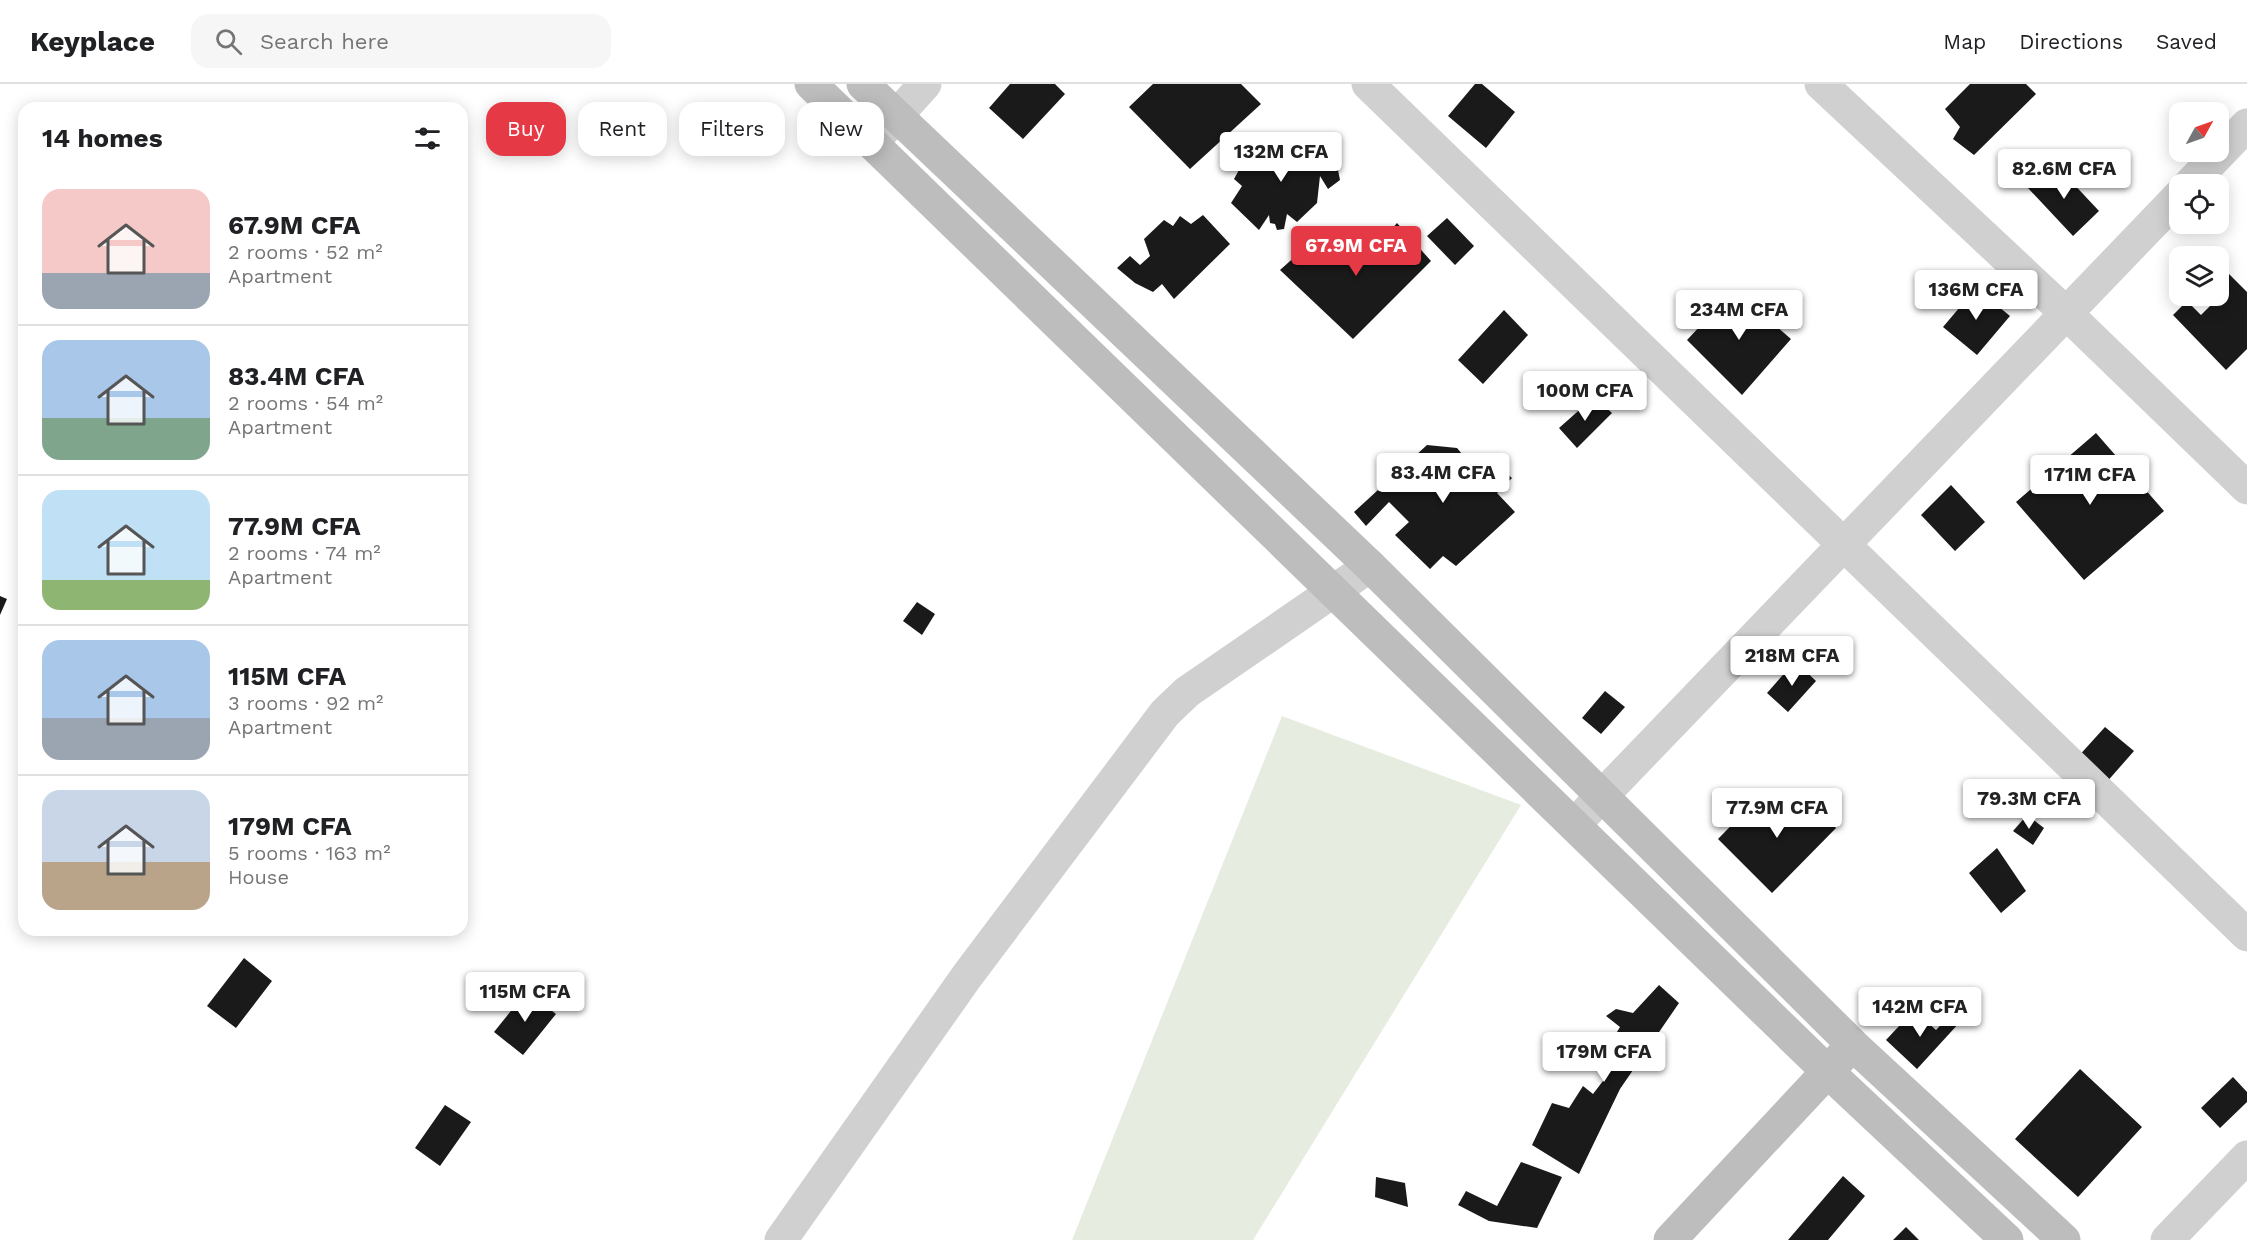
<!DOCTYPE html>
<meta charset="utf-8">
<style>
body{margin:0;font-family:"Work Sans",sans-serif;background:#f6f6f6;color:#202124;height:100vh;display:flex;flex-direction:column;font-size:22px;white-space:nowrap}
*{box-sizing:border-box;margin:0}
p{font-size:20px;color:#757577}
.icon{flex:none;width:33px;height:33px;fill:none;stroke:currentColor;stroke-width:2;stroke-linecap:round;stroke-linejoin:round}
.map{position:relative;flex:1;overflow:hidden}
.side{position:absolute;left:18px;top:18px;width:450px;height:834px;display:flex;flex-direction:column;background:#fff;border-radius:18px;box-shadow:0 3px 15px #0003}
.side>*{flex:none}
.hud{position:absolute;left:486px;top:18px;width:570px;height:54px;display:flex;gap:12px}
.needle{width:39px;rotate:50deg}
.buttons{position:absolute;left:2169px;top:18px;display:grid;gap:12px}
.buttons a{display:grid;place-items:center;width:60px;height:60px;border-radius:12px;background:#fff;box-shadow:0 3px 15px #0003;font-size:30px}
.price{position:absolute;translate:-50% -51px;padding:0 14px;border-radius:6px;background:#fff;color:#222;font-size:20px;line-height:39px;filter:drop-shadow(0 2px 3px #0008)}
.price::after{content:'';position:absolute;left:50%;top:36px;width:18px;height:14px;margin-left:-9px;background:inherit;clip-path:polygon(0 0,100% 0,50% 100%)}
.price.on{background:#e63946;color:#fff}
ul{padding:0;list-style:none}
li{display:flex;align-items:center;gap:18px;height:150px;padding:0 24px}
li+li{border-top:2px solid #e0e0e0}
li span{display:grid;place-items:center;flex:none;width:168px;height:120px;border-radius:18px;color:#555}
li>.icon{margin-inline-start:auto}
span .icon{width:72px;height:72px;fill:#fffc;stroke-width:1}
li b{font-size:26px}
h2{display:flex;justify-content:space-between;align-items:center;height:72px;padding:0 24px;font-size:26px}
.pill{padding:0 21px;border-radius:18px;background:#fff;box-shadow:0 3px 15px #0003;font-size:21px;line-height:54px}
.pill.on{background:#e63946;color:#fff}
header{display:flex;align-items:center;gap:36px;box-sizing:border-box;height:84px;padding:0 30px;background:#fff;border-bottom:2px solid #e0e0e0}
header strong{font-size:28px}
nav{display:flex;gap:33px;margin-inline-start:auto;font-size:21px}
.search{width:420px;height:54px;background:#f6f6f6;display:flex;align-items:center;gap:15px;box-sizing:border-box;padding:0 21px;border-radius:18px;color:#757577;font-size:22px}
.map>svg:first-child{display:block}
</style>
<header>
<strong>Keyplace</strong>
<div class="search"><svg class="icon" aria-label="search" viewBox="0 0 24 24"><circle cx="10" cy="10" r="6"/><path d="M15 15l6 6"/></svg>Search here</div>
<nav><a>Map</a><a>Directions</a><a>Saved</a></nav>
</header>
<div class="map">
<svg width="2247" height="1156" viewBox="0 0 2247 1156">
<rect width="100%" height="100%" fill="#fff"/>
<path fill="#e6ecdf" d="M1282,632L1521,721L1253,1156H1072Z"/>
<path fill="#1a1a1a" d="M1010,0H1055L1065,10L1023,55L989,24Z
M1153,0H1241L1261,20L1190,85L1129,23Z
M1475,0H1482L1515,28L1486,64L1448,32Z
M1970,0H2026L2036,10L1974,71L1953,55L1960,43L1945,25Z
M1296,53L1306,70L1311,64L1318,67L1329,78L1337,81L1340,96L1328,105L1320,92L1317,119L1297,138L1287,130L1284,145L1277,146L1275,140L1270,139L1269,131L1259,146L1231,119L1242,102L1234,95L1245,75L1255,74L1247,65L1261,54L1275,70L1286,56Z
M2055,80L2099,127L2073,152L2028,104Z
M1203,131L1230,160L1174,215L1162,200L1153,208L1135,199L1117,184L1130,172L1140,181L1150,172L1144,155L1164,136L1173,142L1180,132L1191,140Z
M1447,134L1474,162L1455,181L1427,152Z
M1397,139L1431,177L1353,255L1280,186L1326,145L1361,181Z
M2218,179L2247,208V265L2226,286L2173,231L2187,217L2201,231L2219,213L2215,212H2218Z
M1976,204L2010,232L1977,271L1943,243Z
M1734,206L1791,255L1742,311L1687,256Z
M1504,226L1528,251L1483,300L1458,276Z
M1594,313L1612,329L1577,364L1559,344Z
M2096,349L2164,427L2084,496L2016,418Z
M1427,361L1457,364L1478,389L1491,376L1512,394L1497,409L1515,428L1456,482L1443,472L1430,485L1395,451L1409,438L1389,418L1366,442L1354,428Z
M1951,401L1985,438L1955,467L1921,431Z
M0,512L7,515L0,531Z
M917,518L935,530L922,551L903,537Z
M1795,577L1816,597L1788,628L1767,609Z
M1605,607L1625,623L1601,650L1582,634Z
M2105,643L2134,667L2105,700L2076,675Z
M1800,708L1836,744L1772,809L1718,755L1757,715L1775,733Z
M2027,731L2044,744L2033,761L2013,747Z
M1997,764L2026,807L2001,829L1969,789Z
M244,874L272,897L236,944L207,922Z
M1659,901L1679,919L1620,1005L1579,1090L1532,1061L1552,1019L1569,1024L1583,1002L1593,1010L1606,993L1595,984L1620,943L1606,932L1616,925L1633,929Z
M527,907L556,930L523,971L494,948Z
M1914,926L1936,946L1951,930L1960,938L1917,985L1886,956Z
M2080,985L2142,1043L2078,1113L2015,1055Z
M2233,993L2247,1008V1018L2220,1044L2201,1024Z
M445,1021L471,1038L440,1082L415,1064Z
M1521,1078L1562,1093L1537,1144L1489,1137L1458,1121L1466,1107L1497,1122Z
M1843,1092L1865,1112L1828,1156H1788Z
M1376,1093L1405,1099L1408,1123L1375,1113Z
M1906,1143L1919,1156H1893Z"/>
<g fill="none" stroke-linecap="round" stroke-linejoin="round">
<path stroke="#d0d0d0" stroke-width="33" d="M1368,0L2247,851
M1821,0L2066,229L2247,404
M872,59L925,0
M2190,100L2247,41
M1574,741L2180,111
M781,1156L967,892L1165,629L1187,608L1370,482
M2167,1156L2247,1073"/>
<path stroke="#bdbdbd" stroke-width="33" d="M811,0L1827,987L2007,1156
M863,0L1370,482L1853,961L2064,1156
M1670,1156L1843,971"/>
</g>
</svg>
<div class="buttons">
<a><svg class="needle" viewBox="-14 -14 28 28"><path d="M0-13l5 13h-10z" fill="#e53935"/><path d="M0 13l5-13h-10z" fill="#757577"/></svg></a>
<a><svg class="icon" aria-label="locate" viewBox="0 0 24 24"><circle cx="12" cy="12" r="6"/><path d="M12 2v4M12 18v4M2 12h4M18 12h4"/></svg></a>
<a><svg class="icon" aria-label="layers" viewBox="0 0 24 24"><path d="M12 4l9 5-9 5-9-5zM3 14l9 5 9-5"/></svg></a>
</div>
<b class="price" style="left:1281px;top:99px">132M CFA</b>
<b class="price" style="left:2064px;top:116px">82.6M CFA</b>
<b class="price on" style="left:1356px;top:193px">67.9M CFA</b>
<b class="price" style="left:1976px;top:237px">136M CFA</b>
<b class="price" style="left:1739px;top:257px">234M CFA</b>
<b class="price" style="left:1585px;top:338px">100M CFA</b>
<b class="price" style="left:1443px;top:420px">83.4M CFA</b>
<b class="price" style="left:2090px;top:422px">171M CFA</b>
<b class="price" style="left:1792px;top:603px">218M CFA</b>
<b class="price" style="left:2029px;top:746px">79.3M CFA</b>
<b class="price" style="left:1777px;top:755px">77.9M CFA</b>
<b class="price" style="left:525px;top:939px">115M CFA</b>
<b class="price" style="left:1920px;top:954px">142M CFA</b>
<b class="price" style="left:1604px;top:999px">179M CFA</b>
<div class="hud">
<a class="pill on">Buy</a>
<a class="pill">Rent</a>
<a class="pill">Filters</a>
<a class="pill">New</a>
</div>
<section class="side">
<h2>14 homes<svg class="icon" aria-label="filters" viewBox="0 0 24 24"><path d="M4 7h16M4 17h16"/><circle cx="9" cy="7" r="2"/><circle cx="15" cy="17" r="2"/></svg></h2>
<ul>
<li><span style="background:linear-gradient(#f6c9c9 70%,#9aa5b1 0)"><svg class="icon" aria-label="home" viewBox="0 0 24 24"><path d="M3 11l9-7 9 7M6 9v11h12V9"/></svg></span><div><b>67.9M CFA</b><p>2 rooms · 52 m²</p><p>Apartment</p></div></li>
<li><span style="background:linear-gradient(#a9c7e8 65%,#7fa58c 0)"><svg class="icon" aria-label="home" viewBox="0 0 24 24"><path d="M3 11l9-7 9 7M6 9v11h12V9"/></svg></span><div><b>83.4M CFA</b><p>2 rooms · 54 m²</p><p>Apartment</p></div></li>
<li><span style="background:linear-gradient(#bfe0f5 75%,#8fb573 0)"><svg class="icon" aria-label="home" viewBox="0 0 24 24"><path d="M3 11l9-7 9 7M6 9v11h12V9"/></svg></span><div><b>77.9M CFA</b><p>2 rooms · 74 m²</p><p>Apartment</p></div></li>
<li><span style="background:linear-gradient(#a9c7e8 65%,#9aa5b1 0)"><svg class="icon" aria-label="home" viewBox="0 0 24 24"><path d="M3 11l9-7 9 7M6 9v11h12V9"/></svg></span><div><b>115M CFA</b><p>3 rooms · 92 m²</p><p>Apartment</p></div></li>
<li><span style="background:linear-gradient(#c9d6e8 60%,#b9a48a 0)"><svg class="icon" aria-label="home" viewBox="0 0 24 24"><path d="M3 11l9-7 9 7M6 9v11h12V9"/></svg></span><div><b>179M CFA</b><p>5 rooms · 163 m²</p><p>House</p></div></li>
</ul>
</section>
</div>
